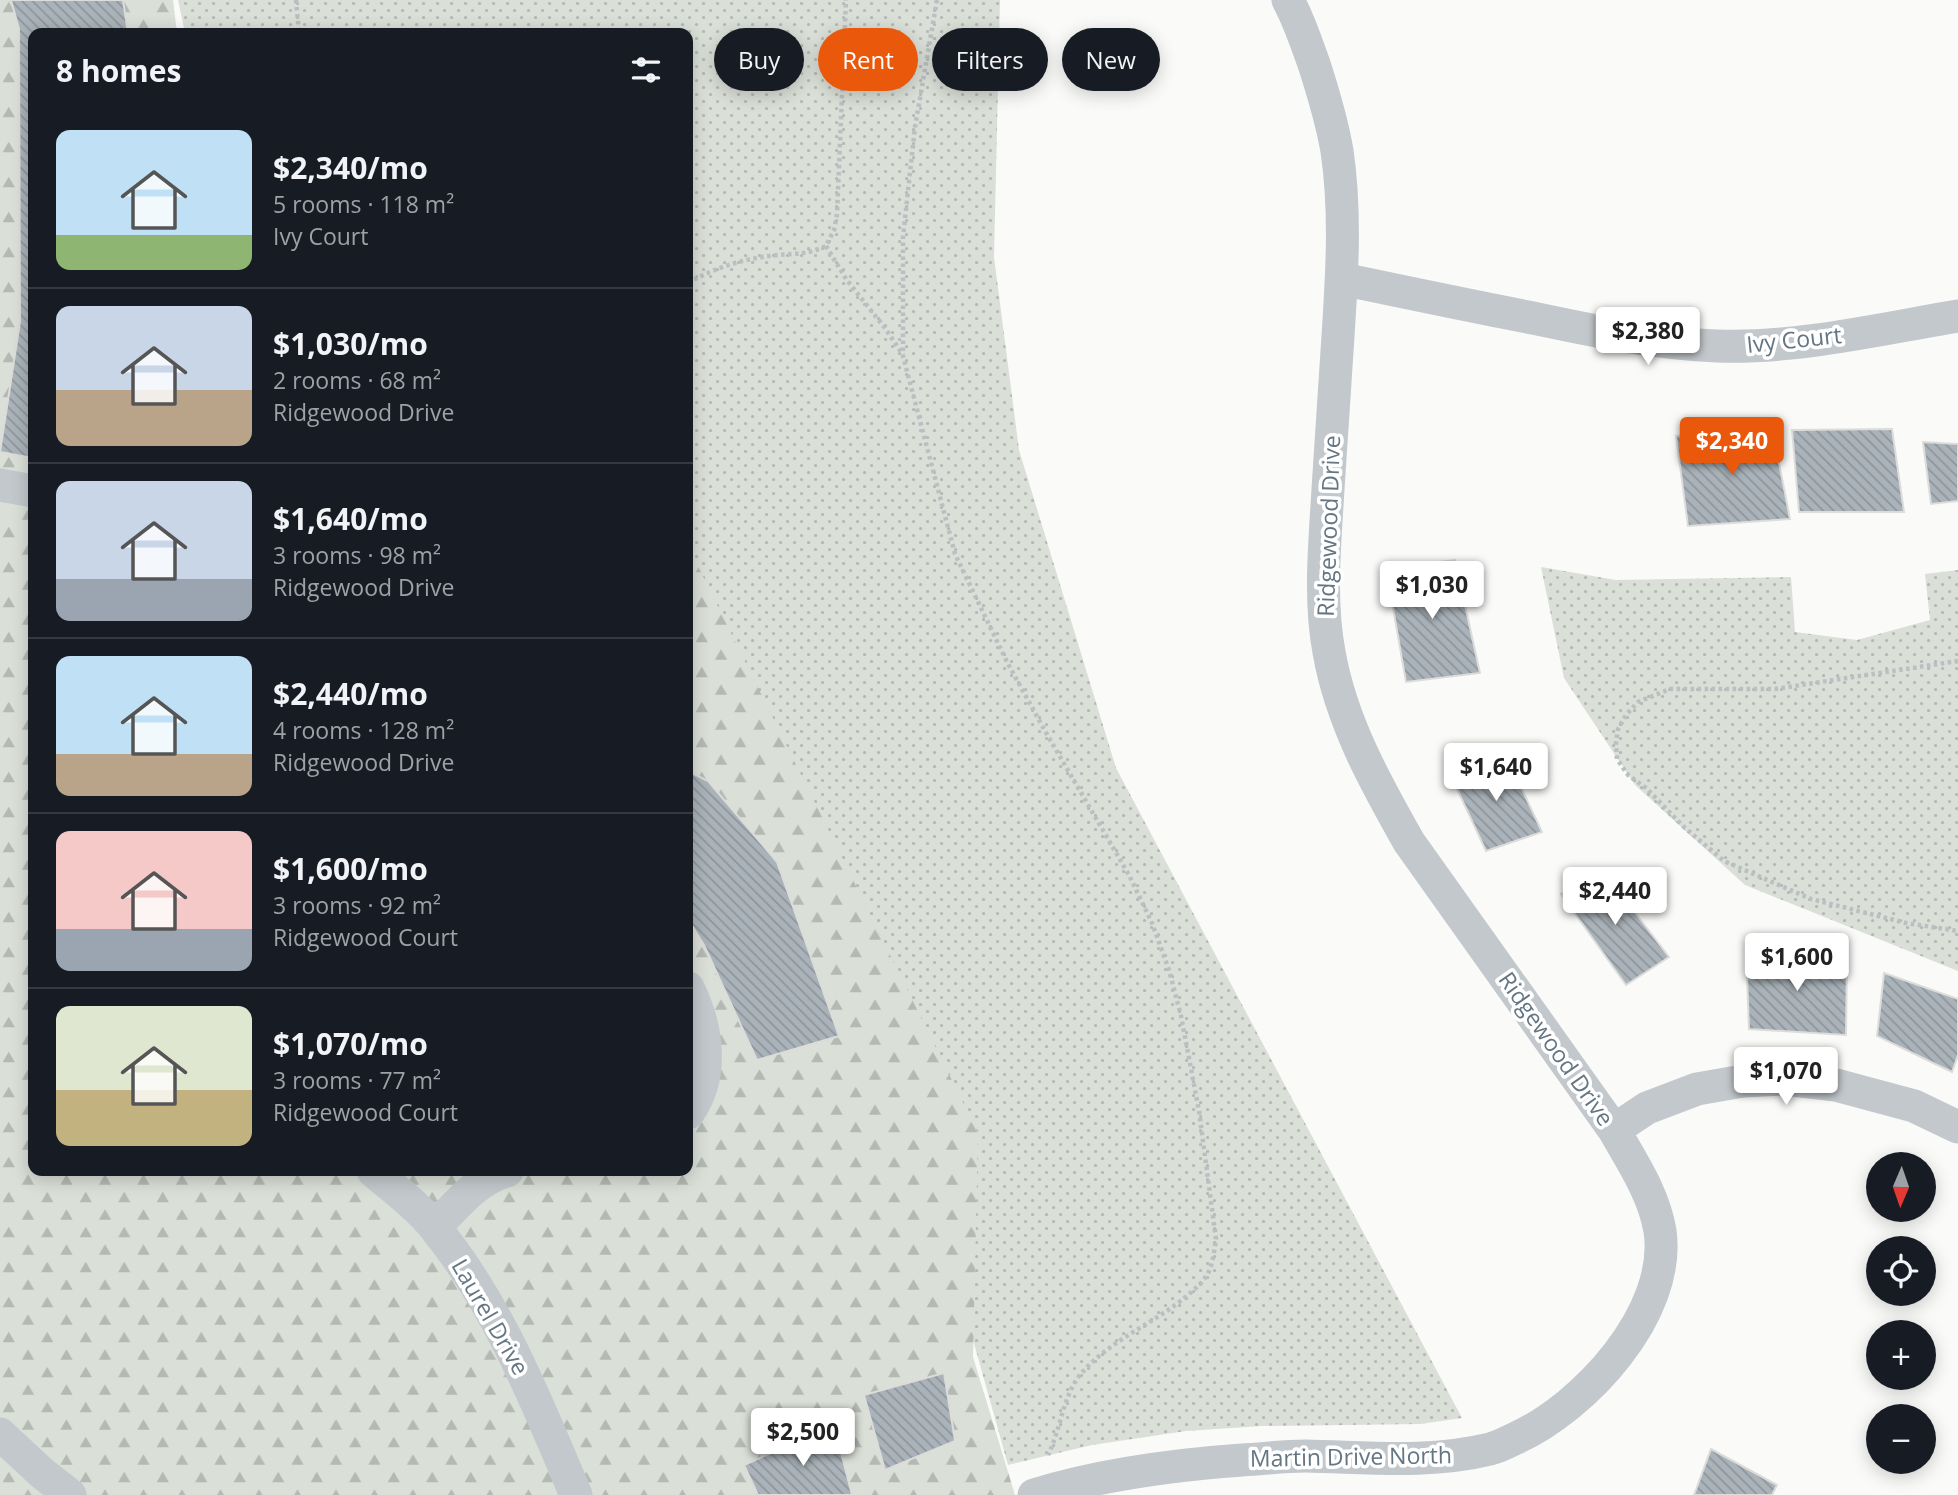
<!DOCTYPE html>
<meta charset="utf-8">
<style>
body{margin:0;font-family:"Open Sans",sans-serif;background:#242831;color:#f1f3f6;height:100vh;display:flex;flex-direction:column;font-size:26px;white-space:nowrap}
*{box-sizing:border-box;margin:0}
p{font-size:23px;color:#9ea1a6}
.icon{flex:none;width:38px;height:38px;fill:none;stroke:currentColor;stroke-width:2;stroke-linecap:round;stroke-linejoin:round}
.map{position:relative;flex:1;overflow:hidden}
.sheet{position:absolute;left:28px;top:28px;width:665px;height:1148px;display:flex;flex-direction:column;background:#171b24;border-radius:14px;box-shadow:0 4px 18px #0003}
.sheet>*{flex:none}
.top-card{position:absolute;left:714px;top:28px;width:665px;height:63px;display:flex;gap:14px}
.needle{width:46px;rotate:182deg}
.tools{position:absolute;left:1866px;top:1152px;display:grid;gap:14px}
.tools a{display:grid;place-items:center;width:70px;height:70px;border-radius:50%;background:#171b24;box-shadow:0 4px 18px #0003;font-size:35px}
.price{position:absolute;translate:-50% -60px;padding:0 16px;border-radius:7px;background:#fff;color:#222;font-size:23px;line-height:46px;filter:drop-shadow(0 2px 4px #0008)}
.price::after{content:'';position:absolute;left:50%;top:42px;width:21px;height:16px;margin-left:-10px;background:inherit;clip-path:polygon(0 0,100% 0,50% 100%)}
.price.current{background:#ea580c;color:#fff}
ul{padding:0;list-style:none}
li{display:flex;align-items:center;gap:21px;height:175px;padding:0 28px}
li+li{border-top:2px solid #363941}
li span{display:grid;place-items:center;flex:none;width:196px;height:140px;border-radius:14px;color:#555}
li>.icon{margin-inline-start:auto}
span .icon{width:84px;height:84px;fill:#fffc;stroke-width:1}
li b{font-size:30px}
h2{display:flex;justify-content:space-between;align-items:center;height:84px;padding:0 28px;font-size:30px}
.tag{padding:0 24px;border-radius:32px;background:#171b24;box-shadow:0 4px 18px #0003;font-size:24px;line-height:63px}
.tag.current{background:#ea580c;color:#fff}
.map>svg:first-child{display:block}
</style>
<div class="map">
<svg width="1958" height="1495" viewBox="0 0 1958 1495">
<defs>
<pattern id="grass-dots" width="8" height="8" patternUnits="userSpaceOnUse" patternTransform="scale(1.75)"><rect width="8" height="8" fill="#dadfd7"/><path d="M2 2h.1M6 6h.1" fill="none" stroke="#b4b9b4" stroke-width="1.8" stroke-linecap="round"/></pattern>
<pattern id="forest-firs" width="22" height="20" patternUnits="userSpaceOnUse" patternTransform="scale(1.75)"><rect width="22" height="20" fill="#dadfd7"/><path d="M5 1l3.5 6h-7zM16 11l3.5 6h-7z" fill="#b4b9b4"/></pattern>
<pattern id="building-back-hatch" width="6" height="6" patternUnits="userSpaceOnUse" patternTransform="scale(1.75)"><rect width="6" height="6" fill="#aab3b9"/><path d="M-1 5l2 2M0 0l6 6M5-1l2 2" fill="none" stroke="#8e969c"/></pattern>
</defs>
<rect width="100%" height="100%" fill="#fafaf8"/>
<path fill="url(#grass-dots)" d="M178,0H1000L994,257L1019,450L1116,768L1462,1418L1420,1424L1262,1426L1186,1431L1092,1445L1008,1465L895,1061L688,730V33H185Z
M1541,567L1616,580L1791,577L1795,632L1857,640L1930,620L1925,574L1958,570V971L1745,885L1635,785L1564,678Z"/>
<path fill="url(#forest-firs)" d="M0,0H173L177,33H33V1171H688V546L978,1133L973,1357L1015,1495H0Z"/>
<path fill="url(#building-back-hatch)" stroke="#dcdcda" stroke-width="2" d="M11,0H123L128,33H33V458L0,452L20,322L19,29Z
M1772,427L1790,519L1688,526L1676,436Z
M1892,429L1904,512H1799L1792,430Z
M1923,442L1958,444V501L1931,504Z
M1455,560L1480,673L1406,682L1386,568Z
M1506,755L1542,832L1486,851L1451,776Z
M688,771L708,781L777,862L839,1036L757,1060L704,945L688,919Z
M1601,868L1669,957L1626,985L1561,894Z
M1746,951L1847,960L1846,1035L1749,1029Z
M1884,973L1958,999V1055L1952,1072L1877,1036Z
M944,1373L955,1441L885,1470L864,1395Z
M834,1425L852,1495H758L744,1465Z
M1711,1449L1777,1485L1772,1495H1694Z"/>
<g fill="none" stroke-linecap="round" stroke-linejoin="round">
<path stroke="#bbbfc2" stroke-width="4.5" stroke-dasharray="3.5 3.5" stroke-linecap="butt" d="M296,0L299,33
M937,0L915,127L903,237V356L955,554L1007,662L1045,731L1129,875L1152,923L1169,970L1181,1016L1199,1111L1216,1239C1214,1251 1213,1265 1207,1275C1202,1283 1195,1289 1188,1295C1154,1324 1109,1340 1080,1375C1062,1398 1061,1429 1048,1455
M826,246L846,279L885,328L903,355
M688,283C716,267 746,258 778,255C798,253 806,255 826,246L834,230L837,214L846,0
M1958,661L1775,689H1670L1638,702L1626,715L1618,729L1616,743L1617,759L1628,775L1646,788L1684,827L1724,861L1811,899L1906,923L1958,931"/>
<path stroke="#c3c8cc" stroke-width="33" d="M1342,279C1404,292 1466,305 1528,317C1590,330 1653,344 1717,346C1796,349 1880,329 1958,316
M0,485L33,491
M688,988C707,1026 715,1076 688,1113
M1614,1130L1647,1108L1697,1089L1743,1081L1784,1079L1836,1085L1914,1106L1958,1127
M373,1171C394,1189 419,1207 436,1229C500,1308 537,1403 576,1495
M435,1227C456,1206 478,1178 507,1171
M0,1434L42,1473L70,1495
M1034,1495C1102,1474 1172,1465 1242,1460C1263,1459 1284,1456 1305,1456C1367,1457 1429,1464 1490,1449C1498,1447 1506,1443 1514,1439C1584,1408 1672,1313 1660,1231C1654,1194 1632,1162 1614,1130L1409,842C1375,782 1341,721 1329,652C1319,598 1325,543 1328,489C1331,438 1335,387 1338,336C1342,274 1346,212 1337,151C1332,121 1323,92 1314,64C1306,42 1299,20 1288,0"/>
</g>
<g text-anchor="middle" stroke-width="7" stroke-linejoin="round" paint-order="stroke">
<g font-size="23" fill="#657683" stroke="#fff">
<text transform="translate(1794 340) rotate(-6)" y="8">Ivy Court</text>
<text transform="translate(1329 526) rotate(-88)" y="8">Ridgewood Drive</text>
<text transform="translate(1556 1049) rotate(55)" y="8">Ridgewood Drive</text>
<text transform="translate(490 1317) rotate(60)" y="8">Laurel Drive</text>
<text transform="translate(1351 1457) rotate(-1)" y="8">Martin Drive North</text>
</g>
</g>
</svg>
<div class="tools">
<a><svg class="needle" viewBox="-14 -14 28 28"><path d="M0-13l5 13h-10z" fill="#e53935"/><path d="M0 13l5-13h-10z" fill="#9ea1a6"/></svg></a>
<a><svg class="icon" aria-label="locate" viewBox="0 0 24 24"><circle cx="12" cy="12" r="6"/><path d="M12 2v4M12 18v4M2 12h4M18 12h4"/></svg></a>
<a>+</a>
<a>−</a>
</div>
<b class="price" style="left:1648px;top:367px">$2,380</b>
<b class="price current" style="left:1732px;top:477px">$2,340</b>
<b class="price" style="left:1432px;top:621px">$1,030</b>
<b class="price" style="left:1496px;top:803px">$1,640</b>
<b class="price" style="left:1615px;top:927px">$2,440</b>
<b class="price" style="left:1797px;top:993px">$1,600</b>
<b class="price" style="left:1786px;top:1107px">$1,070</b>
<b class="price" style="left:803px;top:1468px">$2,500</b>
<div class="top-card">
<a class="tag">Buy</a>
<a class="tag current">Rent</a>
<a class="tag">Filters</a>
<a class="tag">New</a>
</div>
<section class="sheet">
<h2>8 homes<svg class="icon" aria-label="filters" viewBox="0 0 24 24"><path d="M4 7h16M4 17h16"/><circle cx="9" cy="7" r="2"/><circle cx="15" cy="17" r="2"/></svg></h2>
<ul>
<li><span style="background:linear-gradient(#bfe0f5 75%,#8fb573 0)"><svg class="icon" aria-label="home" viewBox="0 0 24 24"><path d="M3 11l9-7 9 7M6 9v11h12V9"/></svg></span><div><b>$2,340/mo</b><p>5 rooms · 118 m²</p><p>Ivy Court</p></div></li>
<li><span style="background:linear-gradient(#c9d6e8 60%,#b9a48a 0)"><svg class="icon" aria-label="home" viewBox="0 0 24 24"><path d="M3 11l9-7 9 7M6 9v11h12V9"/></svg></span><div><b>$1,030/mo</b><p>2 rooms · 68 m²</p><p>Ridgewood Drive</p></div></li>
<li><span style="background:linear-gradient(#c9d6e8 70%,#9aa5b1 0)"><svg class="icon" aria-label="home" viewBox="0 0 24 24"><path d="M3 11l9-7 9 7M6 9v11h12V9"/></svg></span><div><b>$1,640/mo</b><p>3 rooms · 98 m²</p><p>Ridgewood Drive</p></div></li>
<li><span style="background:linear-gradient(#bfe0f5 70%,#b9a48a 0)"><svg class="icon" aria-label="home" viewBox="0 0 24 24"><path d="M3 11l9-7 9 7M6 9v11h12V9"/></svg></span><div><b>$2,440/mo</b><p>4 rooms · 128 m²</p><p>Ridgewood Drive</p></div></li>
<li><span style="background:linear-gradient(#f6c9c9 70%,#9aa5b1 0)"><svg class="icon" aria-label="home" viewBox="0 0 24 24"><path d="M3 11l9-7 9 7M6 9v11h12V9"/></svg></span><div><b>$1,600/mo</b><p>3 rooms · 92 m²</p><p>Ridgewood Court</p></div></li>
<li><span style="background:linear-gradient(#dfe7d0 60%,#c2b280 0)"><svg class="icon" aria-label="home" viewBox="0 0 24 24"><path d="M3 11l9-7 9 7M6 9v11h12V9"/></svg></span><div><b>$1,070/mo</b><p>3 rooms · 77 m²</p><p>Ridgewood Court</p></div></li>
</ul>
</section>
</div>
